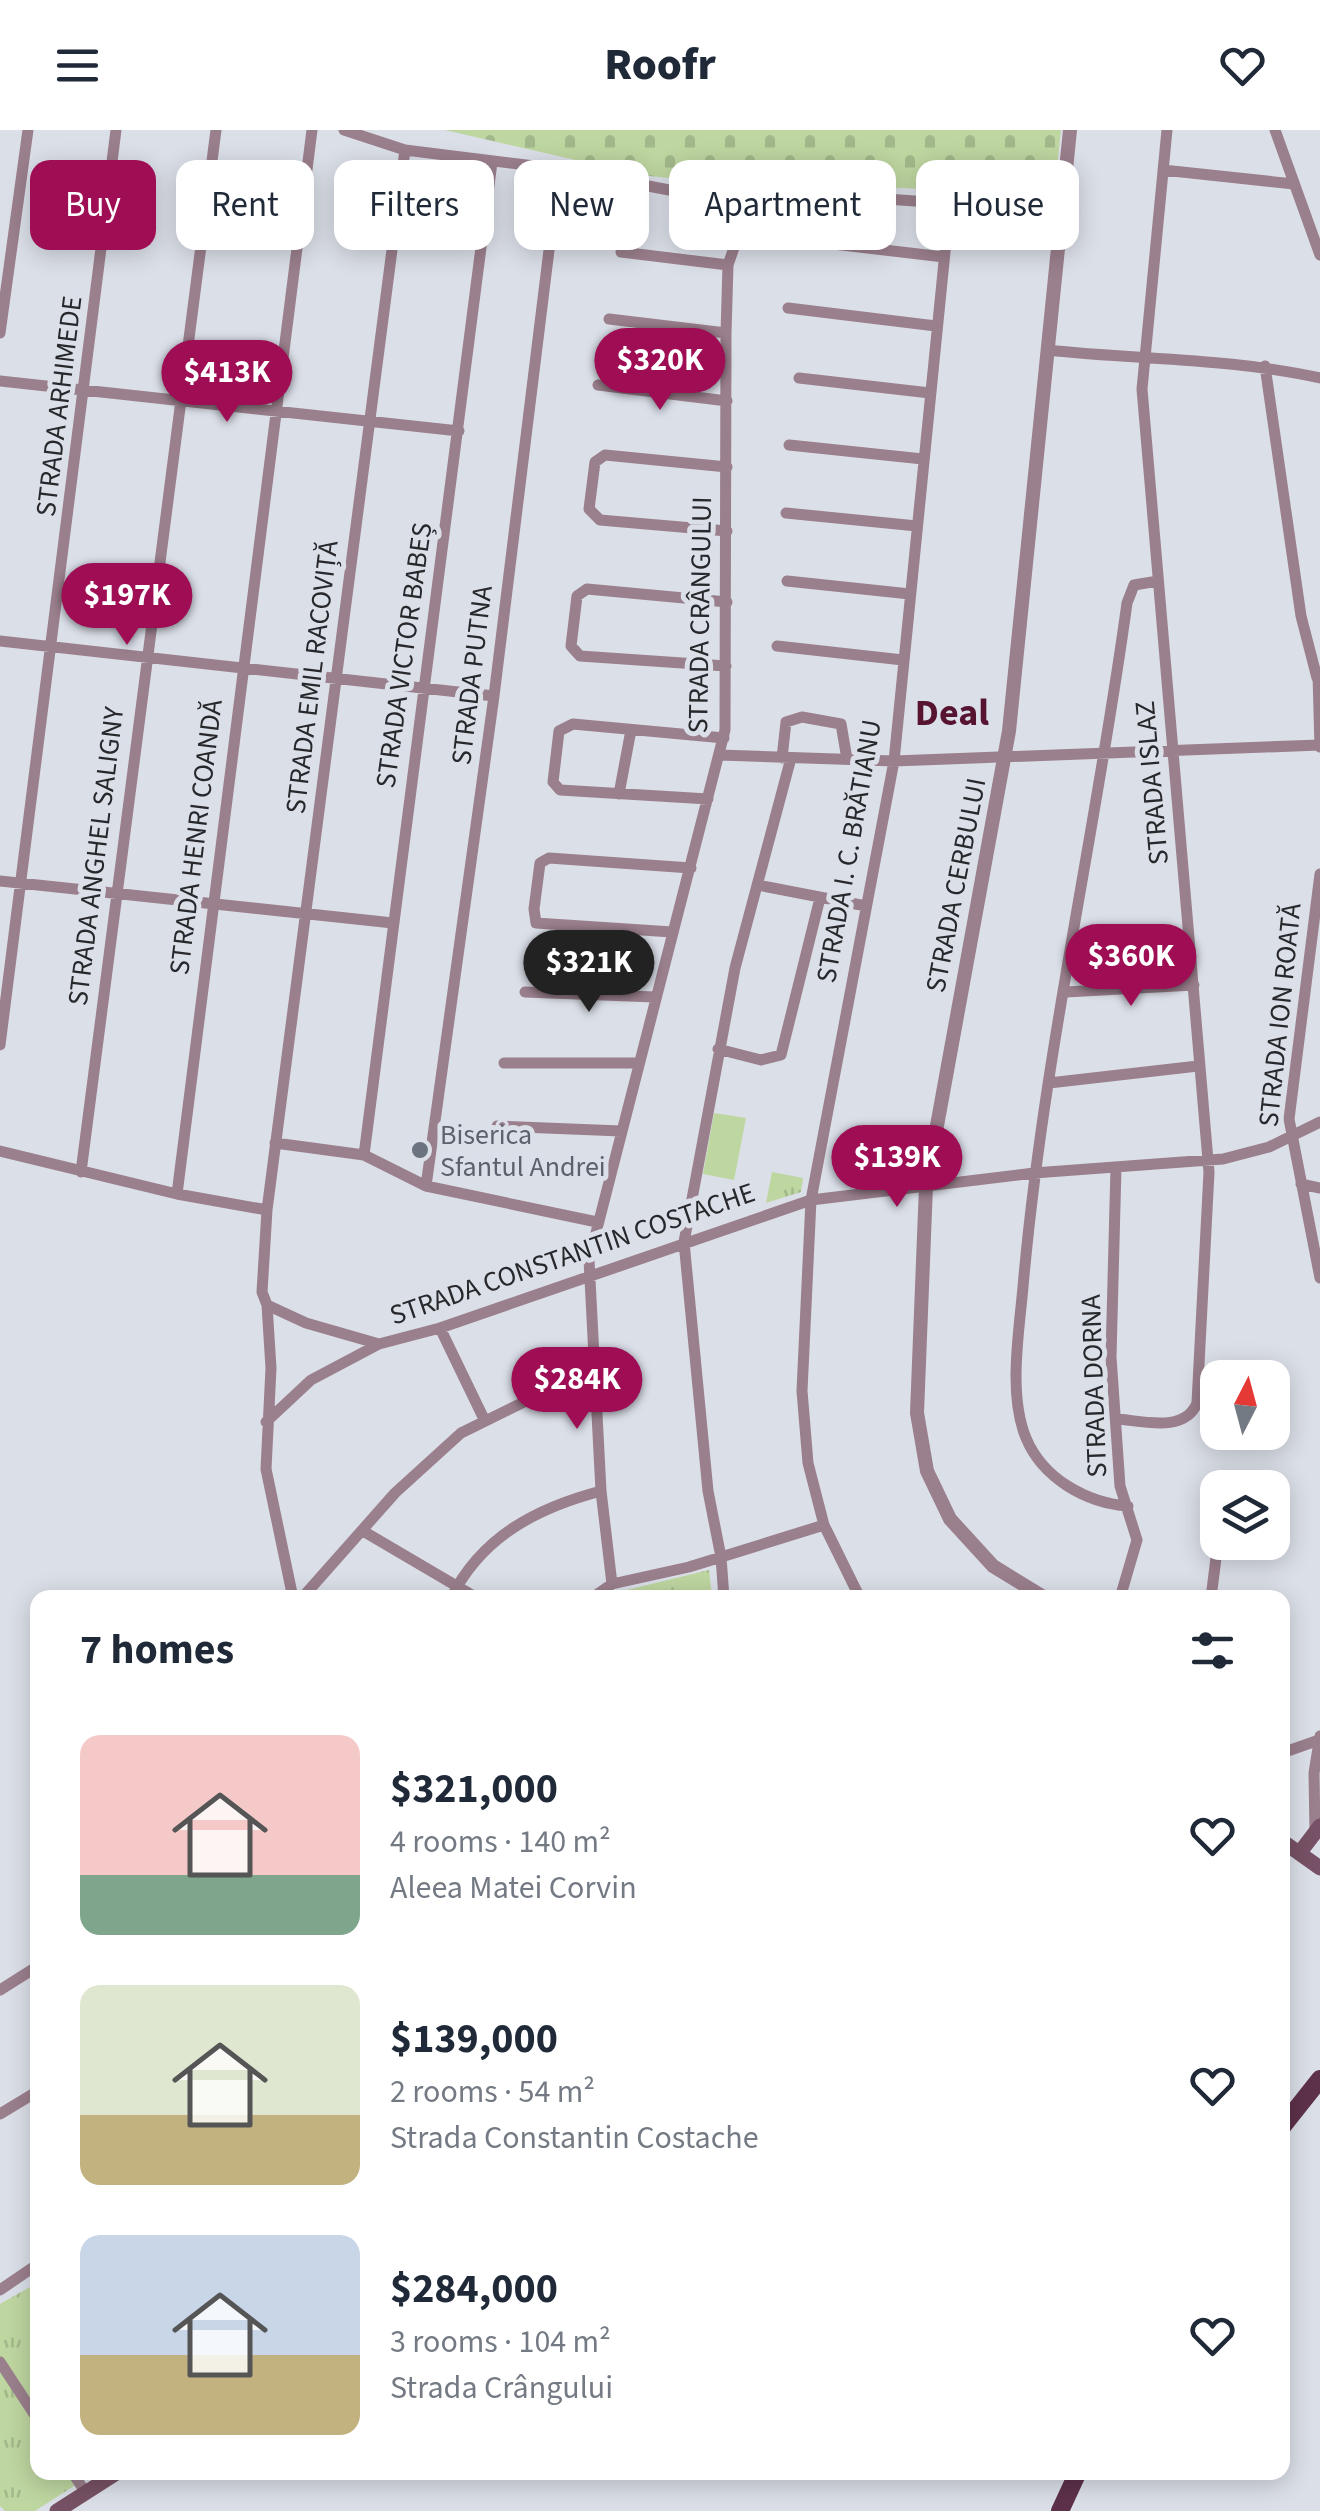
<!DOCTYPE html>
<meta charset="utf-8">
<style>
body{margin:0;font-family:"Source Sans 3",sans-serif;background:#f2f2f3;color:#1f2937;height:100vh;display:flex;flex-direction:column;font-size:38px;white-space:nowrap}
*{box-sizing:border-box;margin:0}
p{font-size:32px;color:#747a83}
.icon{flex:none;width:55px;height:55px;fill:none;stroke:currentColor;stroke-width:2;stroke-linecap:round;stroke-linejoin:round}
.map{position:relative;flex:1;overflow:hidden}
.drawer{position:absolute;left:30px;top:1460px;width:1260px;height:890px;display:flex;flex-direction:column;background:#fff;border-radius:20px;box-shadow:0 5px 25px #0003}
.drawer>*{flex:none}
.guide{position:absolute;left:30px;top:30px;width:1260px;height:90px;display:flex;gap:20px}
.needle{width:65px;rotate:6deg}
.tools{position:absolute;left:1200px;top:1230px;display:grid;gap:20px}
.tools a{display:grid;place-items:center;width:90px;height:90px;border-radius:20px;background:#fff;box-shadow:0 5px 25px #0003;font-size:50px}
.price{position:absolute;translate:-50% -85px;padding:0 22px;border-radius:35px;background:#9f0d55;color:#fff;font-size:32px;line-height:65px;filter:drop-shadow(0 2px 5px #0008)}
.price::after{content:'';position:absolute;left:50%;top:60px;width:30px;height:22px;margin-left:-15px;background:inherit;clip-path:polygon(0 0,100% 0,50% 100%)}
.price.current{background:#222;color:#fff}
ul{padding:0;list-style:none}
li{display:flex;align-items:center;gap:30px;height:250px;padding:0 50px}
li span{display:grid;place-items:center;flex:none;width:280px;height:200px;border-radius:20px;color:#555}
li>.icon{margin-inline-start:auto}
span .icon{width:120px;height:120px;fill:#fffc;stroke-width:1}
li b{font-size:42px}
h2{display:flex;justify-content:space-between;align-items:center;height:120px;padding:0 50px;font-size:42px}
.chip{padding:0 35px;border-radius:20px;background:#fff;box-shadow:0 5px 25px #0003;font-size:35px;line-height:90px}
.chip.current{background:#9f0d55;color:#fff}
header{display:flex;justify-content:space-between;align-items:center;height:130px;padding:0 50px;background:#fff;font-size:45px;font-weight:800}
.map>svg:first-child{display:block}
</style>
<header><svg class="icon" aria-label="menu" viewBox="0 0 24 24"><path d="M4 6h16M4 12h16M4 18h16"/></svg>Roofr<svg class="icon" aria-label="heart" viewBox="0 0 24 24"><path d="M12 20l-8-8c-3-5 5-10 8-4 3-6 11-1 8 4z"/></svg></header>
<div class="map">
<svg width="1320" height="2381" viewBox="0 0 1320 2381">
<defs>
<pattern id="grass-tufts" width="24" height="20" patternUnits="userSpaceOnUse" patternTransform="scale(2.5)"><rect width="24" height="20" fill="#bed6a0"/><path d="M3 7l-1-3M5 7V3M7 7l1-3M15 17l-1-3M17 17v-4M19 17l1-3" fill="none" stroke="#a3b88a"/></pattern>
<pattern id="cemetery-stones" width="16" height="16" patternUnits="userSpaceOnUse" patternTransform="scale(2.5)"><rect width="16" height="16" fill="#bed6a0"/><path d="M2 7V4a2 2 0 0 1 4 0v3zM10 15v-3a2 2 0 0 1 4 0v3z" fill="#a3b88a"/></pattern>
</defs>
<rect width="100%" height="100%" fill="#dbdfe8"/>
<path fill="url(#grass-tufts)" d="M772,1042L803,1048L801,1062L766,1073Z
M709,1440L712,1467L606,1465Z
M37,2153L38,2342L94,2343L35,2381H5L0,2376V2174Z"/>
<path fill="url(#cemetery-stones)" d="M445,0H1061L1054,66L750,50L733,55L641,45Z"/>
<path fill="#bed6a0" d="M714,983L746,988L734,1050L703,1044Z"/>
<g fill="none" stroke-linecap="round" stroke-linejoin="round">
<path stroke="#9a7f8c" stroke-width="11" d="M344,0L405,20L559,39L727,71
M1275,0L1320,125
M1163,40L1294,54
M727,71L734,62L744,59L943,73L960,78
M739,103L944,127
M621,122L728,135
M788,178L936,196
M609,189L726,203
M0,203L28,0
M1048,220C1139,230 1230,228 1320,248
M1265,236L1301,486L1317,548
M799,248L930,263
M0,251L459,301
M598,255L727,271
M789,315L923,329
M786,383L917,396
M727,401L600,390L589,379L595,332L605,325L727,337
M787,451L910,464
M0,511L494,566
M777,516L903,530
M726,536L580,526L571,516L577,466L587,459L727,472
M1318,545L1320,617
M719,625L894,631L1320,615
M782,628L786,592L802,587L841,594L847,629
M619,664L631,600
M708,669L560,660L553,652L559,601L573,594L724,608
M1320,744L1289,989L1320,1148
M0,751L393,793
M758,755L866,776
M672,802L536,793L534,779L540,733L549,728L691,738
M525,862L655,867
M1066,862L1194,855
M0,915L116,0
M718,919L761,930L781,925L820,768
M504,933H639
M1049,953L1198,936
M497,996L621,1001
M275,1013L364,1025L426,1056L597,1092
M0,1021L177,1064L267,1080L262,1162L267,1175L306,1193L379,1214L440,1198L811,1070L1034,1043L1223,1029L1269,1017L1320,992
M364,1025L492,32
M1116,1037L1111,1227L1120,1356L1137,1410L1120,1468
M81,1042L216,0
M1301,1054L1320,1058
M426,1056L494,566L559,39
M177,1064L312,0
M267,1080L405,20
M267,1175L271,1238L266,1339L293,1468
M440,1198L484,1289
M1117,1289C1143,1291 1185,1303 1197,1273L1209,1042L1142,259L1167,0
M266,1292L311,1250L379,1214
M1226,1358V1357
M1128,1376C1087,1373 1043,1349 1026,1308C1008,1264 1019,1203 1023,1157C1043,928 1096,702 1127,473L1134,455L1158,451
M363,1401L477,1468
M612,1454L601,1361L589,1130L725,600L726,203L728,135L739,103L738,89L727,71
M302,1468L395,1363L461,1303L538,1265L594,1246
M451,1468C482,1406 537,1378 601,1361
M592,1468L612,1454L689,1437L824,1395
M724,1468L721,1427L708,1361L684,1112L735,838L791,628
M860,1468L824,1395L808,1333L802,1261L811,1070L894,631L948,92L960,78L971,77L1062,78
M1211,1468L1218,1412
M1282,1623L1319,1610
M1315,1702L1314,1643L1320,1606
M0,1860L38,1836
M0,1984L38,1961
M0,2160L38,2134
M0,2232L38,2290
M72,2342L86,2363"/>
<path stroke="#9a7f8c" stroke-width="14" d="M1045,1468L993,1436L950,1389L927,1341L917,1283L926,1056L1009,601L1070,0"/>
<path stroke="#775165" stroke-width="15" d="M1282,1711L1320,1738
M1301,1721L1320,1696
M57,2381L118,2342"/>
<path stroke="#5d314a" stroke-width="18" d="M1282,1997L1320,1949
M1060,2381L1078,2342"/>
</g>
<circle fill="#6b7280" stroke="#dbdfe8" stroke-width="4" cx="420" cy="1020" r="10"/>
<g text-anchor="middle" stroke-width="10" stroke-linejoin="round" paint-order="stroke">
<g font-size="28" fill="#27282b" stroke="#dbdfe8">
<text transform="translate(58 276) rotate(-83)" y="10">STRADA ARHIMEDE</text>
<text transform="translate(699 485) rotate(-89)" y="10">STRADA CRÂNGULUI</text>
<text transform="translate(403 525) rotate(-82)" y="10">STRADA VICTOR BABEȘ</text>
<text transform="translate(471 545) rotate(-83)" y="10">STRADA PUTNA</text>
<text transform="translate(311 547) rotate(-83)" y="10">STRADA EMIL RACOVIȚĂ</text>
<text transform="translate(1151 653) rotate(-95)" y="10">STRADA ISLAZ</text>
<text transform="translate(195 707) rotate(-83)" y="10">STRADA HENRI COANDĂ</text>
<text transform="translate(848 721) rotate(-80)" y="10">STRADA I. C. BRĂTIANU</text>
<text transform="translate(95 726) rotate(-83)" y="10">STRADA ANGHEL SALIGNY</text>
<text transform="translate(955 755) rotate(-79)" y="10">STRADA CERBULUI</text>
<text transform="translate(1279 885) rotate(-84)" y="10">STRADA ION ROATĂ</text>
<text transform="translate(572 1123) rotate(-19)" y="10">STRADA CONSTANTIN COSTACHE</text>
<text transform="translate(1093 1256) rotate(-92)" y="10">STRADA DORNA</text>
</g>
<g font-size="28" fill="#5b616d" stroke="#dbdfe8" text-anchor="start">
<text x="440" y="1014">Biserica<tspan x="440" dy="32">Sfantul Andrei</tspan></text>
</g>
<g font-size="38" font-weight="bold" fill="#561430" stroke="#dbdfe8">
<text x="952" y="595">Deal</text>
</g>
</g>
</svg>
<div class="tools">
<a><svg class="needle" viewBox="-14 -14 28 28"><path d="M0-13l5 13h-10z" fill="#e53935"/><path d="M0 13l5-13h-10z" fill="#747a83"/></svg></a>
<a><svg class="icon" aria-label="layers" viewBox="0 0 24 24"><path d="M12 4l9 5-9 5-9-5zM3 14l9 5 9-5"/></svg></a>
</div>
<b class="price" style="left:660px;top:283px">$320K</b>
<b class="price" style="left:227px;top:295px">$413K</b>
<b class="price" style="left:127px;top:518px">$197K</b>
<b class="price" style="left:1131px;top:879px">$360K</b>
<b class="price current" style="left:589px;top:885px">$321K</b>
<b class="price" style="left:897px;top:1080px">$139K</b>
<b class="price" style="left:577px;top:1302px">$284K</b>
<div class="guide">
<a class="chip current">Buy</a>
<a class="chip">Rent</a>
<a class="chip">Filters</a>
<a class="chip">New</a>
<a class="chip">Apartment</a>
<a class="chip">House</a>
</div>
<section class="drawer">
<h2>7 homes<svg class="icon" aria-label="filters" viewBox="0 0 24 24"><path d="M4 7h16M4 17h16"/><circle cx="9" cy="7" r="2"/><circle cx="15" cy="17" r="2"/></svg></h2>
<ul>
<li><span style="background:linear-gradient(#f6c9c9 70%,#7fa58c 0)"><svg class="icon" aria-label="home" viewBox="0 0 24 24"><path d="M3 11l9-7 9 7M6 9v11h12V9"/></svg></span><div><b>$321,000</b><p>4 rooms · 140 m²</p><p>Aleea Matei Corvin</p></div><svg class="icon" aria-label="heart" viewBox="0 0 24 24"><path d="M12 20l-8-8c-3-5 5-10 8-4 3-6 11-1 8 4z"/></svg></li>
<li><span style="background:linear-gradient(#dfe7d0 65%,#c2b280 0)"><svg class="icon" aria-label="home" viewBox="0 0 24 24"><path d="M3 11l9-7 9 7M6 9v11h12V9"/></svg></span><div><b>$139,000</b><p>2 rooms · 54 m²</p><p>Strada Constantin Costache</p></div><svg class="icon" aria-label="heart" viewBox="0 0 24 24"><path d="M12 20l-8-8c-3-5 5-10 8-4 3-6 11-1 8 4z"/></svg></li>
<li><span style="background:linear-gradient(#c9d6e8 60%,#c2b280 0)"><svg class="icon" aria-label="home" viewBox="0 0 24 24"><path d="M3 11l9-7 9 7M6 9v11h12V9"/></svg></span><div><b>$284,000</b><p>3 rooms · 104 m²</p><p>Strada Crângului</p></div><svg class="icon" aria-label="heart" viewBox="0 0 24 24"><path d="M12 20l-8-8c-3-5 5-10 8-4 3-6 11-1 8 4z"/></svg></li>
</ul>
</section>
</div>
